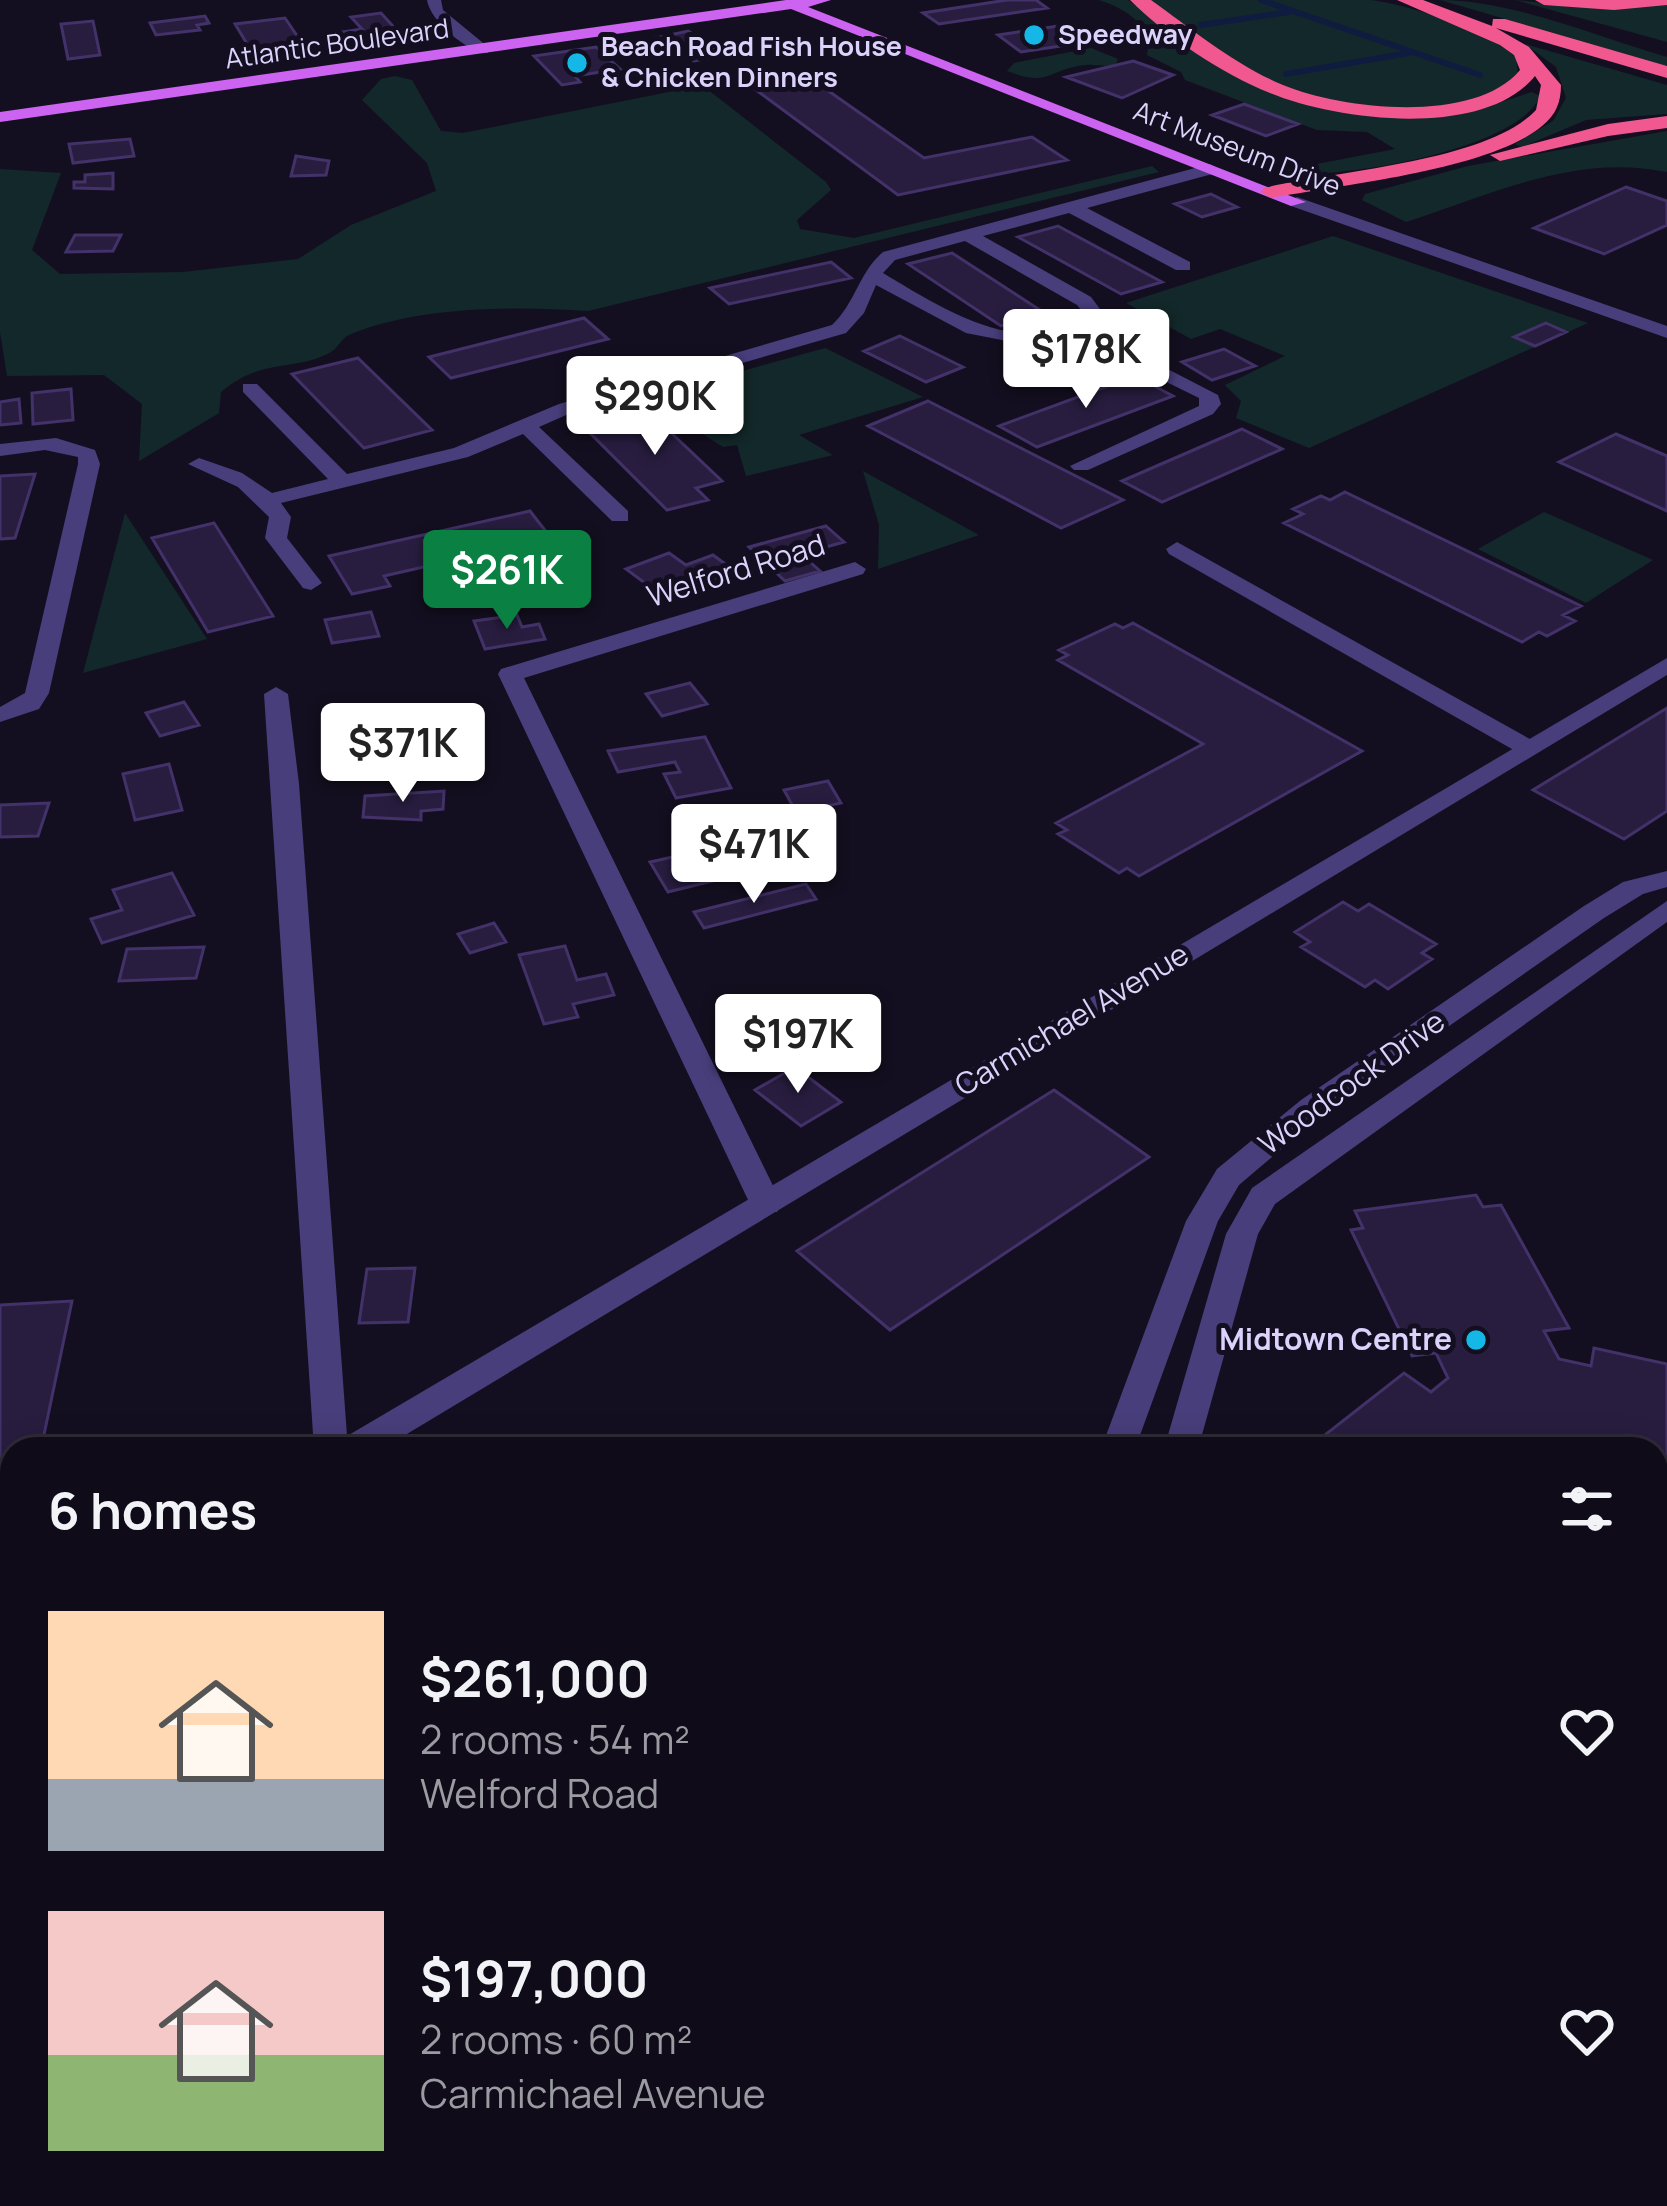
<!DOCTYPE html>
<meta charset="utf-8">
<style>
body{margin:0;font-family:Manrope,sans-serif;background:#1d1925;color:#f1f3f6;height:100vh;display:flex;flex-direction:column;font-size:45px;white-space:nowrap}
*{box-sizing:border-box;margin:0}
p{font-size:39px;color:#9b9ba2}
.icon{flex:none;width:66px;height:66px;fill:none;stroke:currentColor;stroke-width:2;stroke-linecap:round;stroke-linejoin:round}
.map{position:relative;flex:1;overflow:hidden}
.sheet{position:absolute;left:0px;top:1437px;width:1668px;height:771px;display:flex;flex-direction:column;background:#0f0b18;border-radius:36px 36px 0 0;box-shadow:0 6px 30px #0003,0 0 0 3px #2f2b37}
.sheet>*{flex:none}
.price{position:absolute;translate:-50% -102px;padding:0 27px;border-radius:12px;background:#fff;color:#222;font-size:39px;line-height:78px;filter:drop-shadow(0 3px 6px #0008)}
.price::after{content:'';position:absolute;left:50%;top:72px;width:36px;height:27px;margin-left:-18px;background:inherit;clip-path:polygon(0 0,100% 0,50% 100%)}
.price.selected{background:#0b8043;color:#fff}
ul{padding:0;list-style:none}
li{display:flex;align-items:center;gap:36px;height:300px;padding:0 48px}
li span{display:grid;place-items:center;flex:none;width:336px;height:240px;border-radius:0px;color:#555}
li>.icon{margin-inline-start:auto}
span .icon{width:144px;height:144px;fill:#fffc;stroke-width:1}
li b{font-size:51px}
h2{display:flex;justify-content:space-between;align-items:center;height:144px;padding:0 48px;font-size:51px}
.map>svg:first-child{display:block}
</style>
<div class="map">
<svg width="1667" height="2206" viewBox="0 0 1667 2206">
<rect width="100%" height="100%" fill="#140f20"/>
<path fill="#13282a" d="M1099,0H1128L1237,73L1342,109H1479L1532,92L1540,96C1519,151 1327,182 1275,172L1395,149L1367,132L1317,130L1185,80L1181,72L1147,55C1154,25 1124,8 1099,0Z
M1149,0C1217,0 1305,0 1371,0C1410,5 1487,30 1516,56L1518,76C1454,125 1335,116 1266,79C1226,57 1188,26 1149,0Z
M1440,0C1511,0 1598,37 1667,57V66Z
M1515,0L1606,9L1667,3V42Z
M1525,44L1667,85V114L1586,120L1522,147L1515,144L1553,121L1566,98L1556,67Z
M1091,48L1118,59L1116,64C1104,68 1097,64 1086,65C1046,69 1052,88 1007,71L1014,63Z
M395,76L412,80L441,131L463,133L684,89H707L826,182L831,190L797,220L800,229L854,238L1152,166L1159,172L588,311C516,306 420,306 351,334C342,337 339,347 331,352C295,372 262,357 221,392L219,413L139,461L142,404L104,375L7,376L0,332V169L61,173L32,250L60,274L183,272L298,259L351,225L436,191L427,163L362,100L381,79Z
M1667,131V172C1575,153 1493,194 1406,222L1362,200L1365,194L1468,166Z
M1333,236L1588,323L1309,448L1236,418L1241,401L1225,385L1285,356L1220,329L1191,339L1126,303Z
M825,348L923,397L799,435L833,455L746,476L737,445L723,447L646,398Z
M863,471L979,535L878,569L879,525Z
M1544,512L1653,560L1586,603L1478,549Z
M125,513L207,639L83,673Z"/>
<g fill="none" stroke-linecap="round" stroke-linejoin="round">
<path stroke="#101c3f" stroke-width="6" d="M1261,0L1480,75
M1201,25L1289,12
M1286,74L1409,53"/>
</g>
<path fill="#281d3f" stroke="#433169" stroke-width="3" d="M1007,0H1036L1047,8L939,24L923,13Z
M381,13L399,33L349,40L342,32L362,29L351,17Z
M205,16L209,23L197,25L200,30L156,35L150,23Z
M285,18L304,46L252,52L235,24Z
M93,21L100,55L68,59L61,24Z
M1058,26L1081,43L1021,52L998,35Z
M688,31L726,55L694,61L656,38Z
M596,47L620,69L575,76L580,82L562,85L534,56Z
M1133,61L1173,75L1122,98L1066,77Z
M800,71L924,158L1032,137L1067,160L898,195L744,81Z
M1244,104L1298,124L1266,136L1212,115Z
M130,139L134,156L73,163L69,144Z
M296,156L329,161L326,175L291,176Z
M113,173V189L74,188V182H85V175Z
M1626,187L1667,201V225L1604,254L1534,228Z
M1211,194L1237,207L1202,217L1175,204Z
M1058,226L1162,282L1121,294L1018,237Z
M75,235H121L113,251L66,252Z
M952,253L1046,314L1001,326L908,264Z
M831,262L851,278L729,304L710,288Z
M584,318L608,339L451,378L429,357Z
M1546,323L1566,332L1535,346L1514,337Z
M900,336L963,367L926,382L864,351Z
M1224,349L1255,366L1212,380L1182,362Z
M358,358L432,430L364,448L292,374Z
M1135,376L1173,396L1037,447L999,426Z
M71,389L73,420L33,424L32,393Z
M19,399L21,423L0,425V402Z
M928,401L1123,500L1061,528L868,426Z
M647,410L722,481L696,488L708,500L667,510L582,425Z
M1242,429L1282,449L1162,502L1122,481Z
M1616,434L1667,456V511L1559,462Z
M35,474L15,538L0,539V476Z
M1345,492L1581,606L1563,615L1575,621L1547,636L1539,632L1522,642L1284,523L1303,514L1293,509L1321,496L1330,500Z
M530,511L551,538L384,576L390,586L352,594L329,556Z
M214,523L273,616L208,632L152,538Z
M826,526L844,542L801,554L820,571L785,581L749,547Z
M669,553L686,565L713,555L735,571L665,598L626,569Z
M371,612L379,636L332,643L325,620Z
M517,615L522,627L539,624L545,639L485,649L474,621Z
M1133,623L1362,751L1139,876L1127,868L1119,873L1058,834L1067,830L1056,823L1203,744L1058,660L1068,655L1059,650L1115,624L1123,628Z
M690,683L707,704L662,716L646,694Z
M184,702L199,725L160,736L146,713Z
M1667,708V811L1624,839L1533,790Z
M705,737L731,788L676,798L664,774L680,772L675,762L618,772L608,751Z
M169,764L182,810L135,820L123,774Z
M828,781L841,803L796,812L784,790Z
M444,791L443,809L421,811V820L363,817L365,796Z
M49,803L38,836L0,837V805Z
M718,823L749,872L668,892L650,862L686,854L674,834Z
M172,873L194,915L102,943L91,919L122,910L113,890Z
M806,884L816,899L704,928L694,912Z
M1343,902L1358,911L1369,904L1436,944L1422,953L1432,959L1388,989L1375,980L1365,987L1301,947L1310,942L1295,932Z
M494,923L506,942L470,953L458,934Z
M565,946L577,980L606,974L614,995L573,1004L578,1017L544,1024L519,955Z
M204,947L196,978L119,981L127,949Z
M795,1067L841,1102L801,1126L755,1090Z
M1054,1090L1149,1157L890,1330L797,1251Z
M1476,1195L1483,1207L1501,1205L1569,1328L1544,1331L1559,1359L1591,1366L1594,1348L1667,1364V1499L1656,1497V1449H1307L1404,1373L1431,1392L1448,1378L1436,1353L1412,1356L1351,1230L1363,1228L1355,1211Z
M415,1268L408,1322L359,1323L367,1269Z
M72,1301L41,1449H12V1523L0,1524V1305Z
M12,1833V2004L0,2000V1841Z
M409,2196H583L572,2206H417Z
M1339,2196H1624L1635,2206H1329Z"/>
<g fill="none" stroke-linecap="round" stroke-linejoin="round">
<path fill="#483e7b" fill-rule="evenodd" d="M427,0H441L443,10L488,47V53C468,53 430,21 427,0Z
M1210,164L1219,169L1216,173L1087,208L1190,262V270H1176L1069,213L983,236L1091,297L1106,317L1092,330L1218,395L1221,404L1213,414L1088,470H1074L1070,466L1199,406V398L1075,337L1017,343L966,333L876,285L864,313L846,333L573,412L539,427L628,511V521H612L523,434L468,457L281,503L291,517L287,538L322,583L311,590L303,588L265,538L269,517L238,487L188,464L199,458L242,473L272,493L328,479L243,392V384H257L347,474L454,448L559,404L832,325C855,304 859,272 883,252ZM965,241L1077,305L1086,316C1023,363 937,305 883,273L895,260Z
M56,438L95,450L100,464L49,693L39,709L0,722V707L25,693L78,464V457L45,450L0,456V444Z
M1177,542L1537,743L1541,748L1537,753H1519L1169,554L1166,549Z
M855,562L866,569L863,574L524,678L782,1204L777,1212H755L750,1204L498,674L501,669Z
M276,687L288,694L299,784L348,1449H314L264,694Z
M1667,871V887L1643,894L1604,918L1323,1114L1239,1185L1218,1221L1135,1449H1101L1186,1221L1217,1169L1301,1100L1584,906L1623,882Z
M1667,901V922L1275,1204L1258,1234L1198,1449H1164L1226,1234L1252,1188Z
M871,2196H921L926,2206H876Z"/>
<path fill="#483e7b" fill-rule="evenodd" d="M1297,197L1667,326V338L1291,206L1288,202Z
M1667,658V675L382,1449H337L342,1439Z
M12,1636V1671L0,1675V1640Z"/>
<path fill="#cd63f1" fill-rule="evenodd" d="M831,0L808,7L1306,202L1291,206L791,9L0,122V112L786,0Z"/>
<path fill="#f0588f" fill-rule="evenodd" d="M1130,0H1151C1193,30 1235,65 1283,85C1344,110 1475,124 1520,70L1514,55L1500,45L1397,0H1423L1492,26L1493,19H1505L1667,66V78L1496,28L1529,47L1561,85C1561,102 1556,115 1542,126C1490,170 1340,185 1271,198L1261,192L1264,188C1334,171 1488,162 1536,110L1541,85L1535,76C1484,139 1338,121 1270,93C1222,74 1166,36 1130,0Z
M1535,0H1667V5L1614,10L1544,5Z
M1667,116V128L1608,136L1500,161L1490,155L1608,124Z"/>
</g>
<g fill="#14b7e5" stroke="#140f20" stroke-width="4.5">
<circle cx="1034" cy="35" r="12"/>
<circle cx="577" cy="63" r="12"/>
<circle cx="1476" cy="1340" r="12"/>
</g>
<g text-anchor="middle" stroke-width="10" stroke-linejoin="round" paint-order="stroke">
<g font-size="27" font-weight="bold" fill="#dcd2fb" stroke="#140f20" text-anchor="start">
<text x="1058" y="44">Speedway</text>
<text x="601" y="56">Beach Road Fish House<tspan x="601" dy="31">&amp; Chicken Dinners</tspan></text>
</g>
<g font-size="27" fill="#dcd2fb" stroke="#140f20">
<text transform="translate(337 44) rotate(-8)" y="9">Atlantic Boulevard</text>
<text transform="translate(1237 149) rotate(21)" y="9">Art Museum Drive</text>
</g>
<g font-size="30" fill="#dcd2fb" stroke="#140f20">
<text transform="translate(736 571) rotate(-17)" y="10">Welford Road</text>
<text transform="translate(1072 1020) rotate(-31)" y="10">Carmichael Avenue</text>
<text transform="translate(1352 1083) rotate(-36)" y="10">Woodcock Drive</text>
</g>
<g font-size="30" font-weight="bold" fill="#dcd2fb" stroke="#140f20" text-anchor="end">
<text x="1452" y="1350">Midtown Centre</text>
</g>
</g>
</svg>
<b class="price" style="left:1086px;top:411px">$178K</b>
<b class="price" style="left:655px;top:458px">$290K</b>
<b class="price selected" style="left:507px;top:632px">$261K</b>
<b class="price" style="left:403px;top:805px">$371K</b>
<b class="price" style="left:754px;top:906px">$471K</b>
<b class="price" style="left:798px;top:1096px">$197K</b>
<section class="sheet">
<h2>6 homes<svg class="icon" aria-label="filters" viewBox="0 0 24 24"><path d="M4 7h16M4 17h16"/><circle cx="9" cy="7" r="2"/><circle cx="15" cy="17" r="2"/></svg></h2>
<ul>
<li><span style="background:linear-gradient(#ffd9b3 70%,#9aa5b1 0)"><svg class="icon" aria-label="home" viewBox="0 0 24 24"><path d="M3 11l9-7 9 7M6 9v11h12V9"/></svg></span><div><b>$261,000</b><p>2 rooms · 54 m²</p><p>Welford Road</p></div><svg class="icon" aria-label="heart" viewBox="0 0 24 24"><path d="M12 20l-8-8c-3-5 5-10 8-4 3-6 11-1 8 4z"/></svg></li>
<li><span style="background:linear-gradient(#f6c9c9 60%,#8fb573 0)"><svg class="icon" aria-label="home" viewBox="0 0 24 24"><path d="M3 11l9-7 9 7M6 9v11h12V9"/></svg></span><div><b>$197,000</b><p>2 rooms · 60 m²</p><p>Carmichael Avenue</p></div><svg class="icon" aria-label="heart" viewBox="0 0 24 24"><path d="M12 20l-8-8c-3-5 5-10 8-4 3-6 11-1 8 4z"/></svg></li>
</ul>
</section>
</div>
